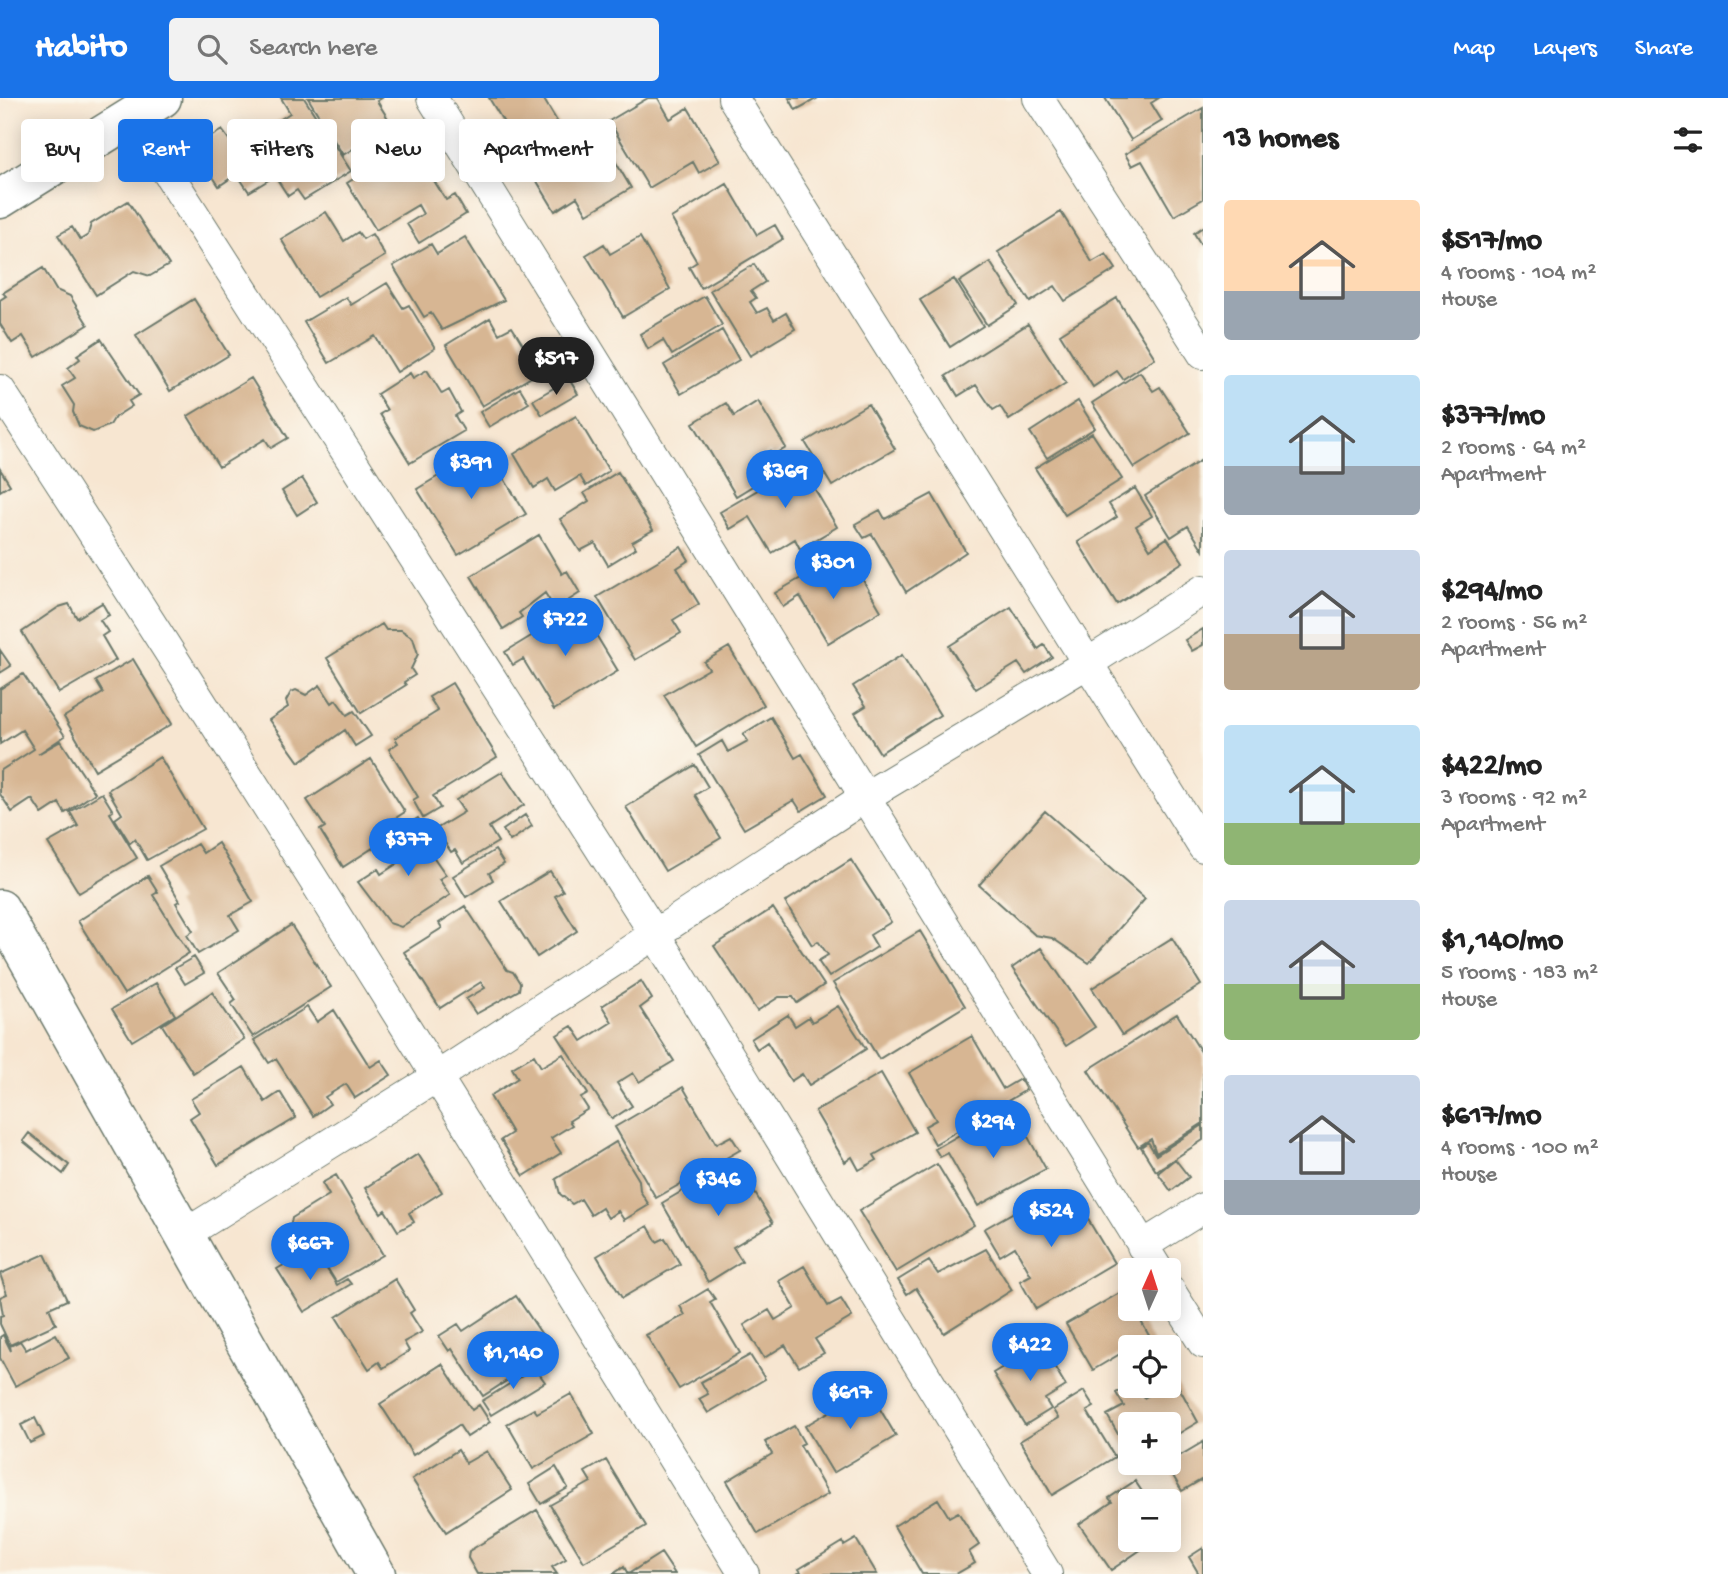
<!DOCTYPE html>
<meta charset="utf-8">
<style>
body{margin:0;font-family:"Gochi Hand",sans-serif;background:#f2f2f2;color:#222;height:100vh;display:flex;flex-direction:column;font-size:26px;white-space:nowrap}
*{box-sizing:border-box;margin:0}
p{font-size:23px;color:#767676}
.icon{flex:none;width:38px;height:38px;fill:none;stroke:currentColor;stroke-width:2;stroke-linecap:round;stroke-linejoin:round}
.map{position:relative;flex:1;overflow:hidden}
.side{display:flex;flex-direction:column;background:#fff;width:525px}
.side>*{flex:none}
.banner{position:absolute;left:21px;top:21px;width:665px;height:63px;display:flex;gap:14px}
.needle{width:46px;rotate:3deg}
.tools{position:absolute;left:1118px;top:1160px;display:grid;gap:14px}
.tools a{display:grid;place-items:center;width:63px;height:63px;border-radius:7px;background:#fff;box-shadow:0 4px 18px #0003;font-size:35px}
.price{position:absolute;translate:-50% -60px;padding:0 16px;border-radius:24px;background:#1a73e8;color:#fff;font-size:23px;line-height:46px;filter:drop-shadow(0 2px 4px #0008)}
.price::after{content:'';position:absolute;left:50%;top:42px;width:21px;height:16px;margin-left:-10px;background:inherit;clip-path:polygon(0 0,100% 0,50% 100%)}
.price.current{background:#222;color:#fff}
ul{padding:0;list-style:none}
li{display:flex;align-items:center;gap:21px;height:175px;padding:0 21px}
li span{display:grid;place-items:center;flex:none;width:196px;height:140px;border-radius:7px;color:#555}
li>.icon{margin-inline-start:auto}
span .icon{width:84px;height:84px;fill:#fffc;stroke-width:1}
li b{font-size:30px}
h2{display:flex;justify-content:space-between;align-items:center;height:84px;padding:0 21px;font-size:30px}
.chip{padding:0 24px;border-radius:7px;background:#fff;box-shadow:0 4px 18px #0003;font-size:24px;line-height:63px}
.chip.current{background:#1a73e8;color:#fff}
header{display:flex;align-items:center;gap:42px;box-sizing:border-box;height:98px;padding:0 35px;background:#1a73e8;color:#fff}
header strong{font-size:33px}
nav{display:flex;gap:38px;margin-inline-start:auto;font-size:24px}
.search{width:490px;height:63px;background:#f2f2f2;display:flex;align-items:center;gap:18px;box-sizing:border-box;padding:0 24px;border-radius:7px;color:#767676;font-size:26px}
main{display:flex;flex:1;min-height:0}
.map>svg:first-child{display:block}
</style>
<header>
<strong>Habito</strong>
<div class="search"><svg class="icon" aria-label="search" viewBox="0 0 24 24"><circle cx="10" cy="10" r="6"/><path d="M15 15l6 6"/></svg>Search here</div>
<nav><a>Map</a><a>Layers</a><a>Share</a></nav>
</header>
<main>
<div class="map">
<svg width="1203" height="1476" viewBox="0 0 1203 1476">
<rect width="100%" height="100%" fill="#fbf7ec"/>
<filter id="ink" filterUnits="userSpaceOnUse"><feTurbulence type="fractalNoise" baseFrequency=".0143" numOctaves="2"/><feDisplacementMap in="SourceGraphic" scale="14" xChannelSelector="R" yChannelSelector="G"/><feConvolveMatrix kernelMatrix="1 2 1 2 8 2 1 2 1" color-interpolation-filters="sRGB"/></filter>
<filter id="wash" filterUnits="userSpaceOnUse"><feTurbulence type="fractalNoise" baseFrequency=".00686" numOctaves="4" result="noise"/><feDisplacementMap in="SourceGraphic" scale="28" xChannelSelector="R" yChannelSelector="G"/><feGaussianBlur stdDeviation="1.57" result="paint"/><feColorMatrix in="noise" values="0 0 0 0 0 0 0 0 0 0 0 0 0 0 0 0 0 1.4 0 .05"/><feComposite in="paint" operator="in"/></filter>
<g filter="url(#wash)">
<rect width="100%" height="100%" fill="#f7e6d1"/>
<g id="blocks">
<path fill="#d7b693" d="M281,0H304L351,73L304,102L297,92L288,98L275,78L249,94L237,76L219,88L194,49L222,32L230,43L240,37L245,44L290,15Z
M308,0H382L377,3L392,27L343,57Z
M489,0H543L561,30L521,53Z
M648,0H658L670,21L688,10L720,63L699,75L693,64L649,90L609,23Z
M789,0H818L796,12Z
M1105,0H1159L1151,5L1162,23L1131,42Z
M1203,10V101L1174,118L1142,63L1132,68L1125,56Z
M419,31L428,47L416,54L446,102L455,97L466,116L419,145L407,126L423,116L418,107L376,132L347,85L376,67L371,60Z
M603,31L613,48L608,51L631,90L587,116L577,99L555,113L532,75L557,60L561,67L584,54L579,46Z
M727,86L757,137L775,127L783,141L701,190L689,169L697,164L671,120Z
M128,103L169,167L150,178L134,173L96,197L58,137L72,129L80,142L88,137L91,126Z
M326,114L344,143L358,134L363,141L372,136L385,158L316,199L281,141Z
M1061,114L1092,164L1106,156L1116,171L1065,203L1055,188L1030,204L998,154Z
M1203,129V150L1194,135Z
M465,139L504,202L442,232L431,215L424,219L393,168L431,146L437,156Z
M640,139L670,191L623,219L586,157L604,146L610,156Z
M990,164L1018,207L987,227L959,184Z
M754,166L765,184L751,193L756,200L750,204L757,215L767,210L774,222L786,215L795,231L750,258L710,192Z
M43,170L56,192L70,198L88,227L36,259L23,238L12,245L0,226V202L6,198L3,195Z
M954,181L983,228L950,249L920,202Z
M387,185L403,210L409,207L435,250L397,274L375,238L329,265L304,224L346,199L351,207Z
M705,198L722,227L672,257L663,242L648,251L640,236Z
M1117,200L1155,260L1123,281L1117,273L1093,289L1060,236Z
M194,201L229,257L170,293L136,237Z
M490,220L499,236L512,229L540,274L482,308L446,247Z
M1028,226L1066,285L1009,322L1000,308L993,312L976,287L958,298L946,278Z
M722,232L739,262L681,296L664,267Z
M101,241L139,297L129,303L132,308L115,319L110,327L93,334L79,328L73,314L74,307L62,288L75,280L68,270L80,261L77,257Z
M427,272L442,296L449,292L461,314L455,318L464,333L410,365L380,316L387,312L377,296L410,275L413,280Z
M1140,274L1153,293L1160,289L1190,335L1134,370L1092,305Z
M251,280L288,340L271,350L265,341L219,369L188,318Z
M569,281L578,296L542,317L533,302Z
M520,290L529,305L489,329L480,314Z
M758,303L786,350L772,358L770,353L748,366L759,384L736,398L693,325L726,305L734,318Z
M1078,303L1095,330L1047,360L1030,334Z
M868,306L895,351L832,388L805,344Z
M576,318L609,373L586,388L580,378L555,393L548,381L534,390L514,356Z
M1092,335L1122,381L1065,417L1035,370Z
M485,350L526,416L458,457L417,391Z
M1203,361V452L1188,428L1171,439L1145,398Z
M809,362L819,379L810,383L837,429L800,451L795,441L772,455L750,419L730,431L720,414Z
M0,371L10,387L0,393Z
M618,374L653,432L632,444L636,450L608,467L595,445L580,453L560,421L589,403L584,395Z
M302,380L317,404L297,417L282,393Z
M1135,390L1152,418L1136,428L1150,451L1167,440L1183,464L1117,506L1078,444L1117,419L1109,406Z
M932,396L966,454L906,494L872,436L864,440L855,426L880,412L885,421Z
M539,437L562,476L567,473L580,495L555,511L545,495L519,515L522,519L503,531L471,478Z
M681,449L689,462L677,470L699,506L673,522L681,535L635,562L597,499Z
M854,467L881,513L828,545L800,498L783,509L775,495L820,469L828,482Z
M102,505L109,517L100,522L108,534L102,538L116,562L59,595L22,534L59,509L69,506L77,520Z
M579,509L618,573L554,612L523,561L513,567L505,554Z
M1011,509L1038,551L1044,547L1052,559L1026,576L1018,565L976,591L949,548Z
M382,526L386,532H401L413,540L418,556L411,571L415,577L404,584L406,587L361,615L327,560Z
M1203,531V547L1192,553L1185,542Z
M729,549L764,607L696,649L664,597L709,571L704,564Z
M0,552L11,568L0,575Z
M902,557L940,617L880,655L855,615L866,608L853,588Z
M133,561L172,626L95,672L64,619L103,595L96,583Z
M23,576L65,638L38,656L61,643L95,695L65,715L59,705L42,716L32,701L12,714L0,696V673L34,651L22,632L0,646V591Z
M452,585L497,659L433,698L440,710L423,720L413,702L418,699L389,651L398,645L395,640L438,613L429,599Z
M320,587L332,605L336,602L347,617L354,613L371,638L355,648L345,632L299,664L269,622L288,609L286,603L291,594L296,592L306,597Z
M771,619L795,660L802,656L827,697L801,713L794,702L744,731L699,657L722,643L728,654L748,643L743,636Z
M160,659L203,731L147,762L135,741L130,745L115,721L122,716L108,692Z
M371,661L405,714L375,733L382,744L343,769L320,732L325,729L307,702Z
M695,667L708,689L695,697L721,740L665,773L626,709Z
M502,674L524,707L489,729L498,744L463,765L455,752L451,754L436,731L464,714L456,702Z
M102,695L113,713L110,715L137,760L79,795L48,745L78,728L70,714Z
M1045,713L1145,801L1089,865L1052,840L1035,837L979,787Z
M525,717L532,728L510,743L503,732Z
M418,720L437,749L430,754L446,777L439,781L450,797L401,829L389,825L358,784L378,771L381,776L401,763L386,741Z
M218,745L253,804L230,817L239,832L198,856L187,837L193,833L176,805L180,803L159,768L197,746L203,755Z
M495,752L504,766L489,775L493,782L466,799L453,778Z
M851,762L891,824L870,837L877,849L829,879L818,863L828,857L818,843L812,847L785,804Z
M550,773L563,793L555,798L577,833L537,859L501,803Z
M148,778L158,794L153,797L189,855L124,896L78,823Z
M465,808L507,872L513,874L520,885L519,892L476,916L466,901L485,890L481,884L440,910L404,854L442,830L439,825Z
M773,810L824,887L797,905L793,899H779L757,913L714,848Z
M291,827L331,889L253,939L231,906L236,902L218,875Z
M920,833L965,908L879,961L833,885Z
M1172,840L1201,887L1122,937L1092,890Z
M1041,850L1095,929L1066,948L1012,870Z
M194,859L204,875L185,886L175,870Z
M641,883L652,901L640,910L674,963L639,984L633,975L617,985L632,1008L612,1021L557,937L572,928L582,943L612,924L602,908Z
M156,885L175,917L132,943L112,911Z
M212,894L244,941L193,975L162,927Z
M838,908L866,951L809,987L802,976L791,983L767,944L757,951L751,941L788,917L795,928L809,919L812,924Z
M307,909L317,924L334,912L370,969L381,962L391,977L355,1000L346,986L325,999L330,1006L313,1018L276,961L269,965L254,942Z
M1177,916L1203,957V1025L1156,1055L1151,1041L1138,1049L1088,972Z
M972,938L1003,991L1020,981L1026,992L935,1046L925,1028L936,1022L909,975Z
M563,956L588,996L581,1000L588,1011L569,1023L572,1027L551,1040L561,1055L524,1078L501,1042L512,1035L490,998L518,980L512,970L534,957L541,969Z
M244,969L265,1004L280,994L296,1020L218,1067L190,1020L199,1014L191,1001Z
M881,975L915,1034L874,1057L877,1062L859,1072L852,1059L845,1064L815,1013Z
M683,989L716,1046L731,1038L740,1052L656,1100L615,1029Z
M1018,1021L1046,1071L978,1108L948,1055L940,1059L935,1051L980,1025L988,1038Z
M1203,1027V1042L1156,1073L1141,1049L1148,1044L1156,1057Z
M29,1035L69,1067L63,1076L23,1043Z
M616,1044L639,1082L640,1093L649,1107L624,1122L618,1113L608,1120L602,1110L591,1117L581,1101L572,1106L560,1096L556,1081Z
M418,1056L442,1094L409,1115L414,1124L398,1133L385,1112L381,1115L365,1090Z
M1175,1061L1189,1079L1171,1093L1158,1075Z
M735,1062L773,1125L733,1149L742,1163L708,1184L662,1105Z
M937,1066L974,1127L896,1174L859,1113Z
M336,1077L383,1157L336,1184L323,1163L316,1166L310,1156L305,1159L289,1134L292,1120L329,1097L322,1085Z
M1035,1102L1046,1121L1077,1103L1114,1165L1036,1211L1020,1183L1031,1177L1015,1149L1000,1158L984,1131Z
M648,1128L657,1144L665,1140L680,1166L622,1200L597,1158Z
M986,1151L1012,1192L944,1235L916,1190L907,1196L898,1182L929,1163L938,1176Z
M45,1156L67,1202L49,1210L56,1226L10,1247L0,1226V1218L3,1217L0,1199L7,1196L0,1176Z
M301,1157L306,1164L311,1161L316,1169L323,1165L337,1187L347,1181L351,1186L304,1214L277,1171Z
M804,1168L828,1208L841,1201L852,1219L815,1241L824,1255L799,1269L785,1247L764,1260L744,1227L769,1212L775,1222L795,1210L779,1183Z
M395,1181L414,1212L410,1215L422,1234L404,1244L409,1253L383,1270L379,1264L369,1271L336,1219Z
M708,1191L715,1201L710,1204L740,1255L679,1291L646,1237L685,1217L680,1208Z
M1123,1193L1130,1211H1134L1156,1250H1130L1093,1272L1066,1226Z
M516,1198L553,1253L483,1298L452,1251L449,1253L439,1238L458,1226L463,1233Z
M56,1236L69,1260L15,1288L0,1260V1239L3,1237L11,1253L10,1248L20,1243L26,1252Z
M1041,1246L1066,1288L1045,1301L1051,1311L1025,1327L993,1275Z
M750,1257L765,1281L708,1315L699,1301L708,1296L701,1284Z
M442,1266L472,1312L479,1307L490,1324L467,1339L459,1327L413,1357L380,1306Z
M535,1270L545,1284L491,1317L482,1303Z
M1175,1282L1198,1324L1178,1336L1176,1333L1169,1337V1326H1130V1357L1107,1317L1124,1308L1116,1295L1129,1288H1137L1144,1300Z
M868,1291L896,1338L833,1375L805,1328Z
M1084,1293L1094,1309L1087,1313L1115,1359L1052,1397L1020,1343L1058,1320L1053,1312Z
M571,1296L594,1336L533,1371L507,1326L534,1311L537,1315Z
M35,1320L44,1338L30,1345L21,1327Z
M794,1328L804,1345L800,1347L828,1396L758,1436L727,1383L772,1356L765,1344Z
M1203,1344V1386L1201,1382L1182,1393L1166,1366Z
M458,1352L466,1365L487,1353L512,1392L446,1434L412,1381Z
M606,1362L646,1428L584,1464L550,1407L591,1384L585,1374Z
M556,1369L568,1390L541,1406L529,1386Z
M1135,1383L1149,1404H1130V1442H1155L1111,1472L1079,1426L1112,1404L1109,1400Z
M938,1401L949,1419L958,1414L979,1447L969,1454L975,1465L956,1476H922L894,1428Z
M537,1412L566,1461L552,1469L557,1476H477L468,1460L469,1453Z
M856,1441L877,1476H797L801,1474L799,1471L843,1444L844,1448Z
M1203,1450V1476H1199L1189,1459Z
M661,1455L675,1476H613L624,1469L628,1476Z"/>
</g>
</g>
<g filter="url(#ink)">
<use href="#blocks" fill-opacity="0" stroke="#6b786b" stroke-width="2"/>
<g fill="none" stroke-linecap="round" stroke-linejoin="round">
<defs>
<path id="minor" d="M432,0L1158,1172
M733,0L1203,749
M1038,0L1203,256
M132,19L656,838L1047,1476
M0,292C255,682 500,1079 744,1476
M182,1138L438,978L865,699L1088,565L1203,492
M1142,1148L1203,1110
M1169,1191L1203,1245"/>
<path id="tertiary" d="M0,101L162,0
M0,811L376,1476"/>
</defs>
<use href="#minor" stroke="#6b786b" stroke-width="32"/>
<use href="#tertiary" stroke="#6b786b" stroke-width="41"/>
<use href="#minor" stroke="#fff" stroke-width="30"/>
<use href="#tertiary" stroke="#fff" stroke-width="38"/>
</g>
</g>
</svg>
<div class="tools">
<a><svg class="needle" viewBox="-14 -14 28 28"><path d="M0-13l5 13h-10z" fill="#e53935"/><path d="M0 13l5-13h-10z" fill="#767676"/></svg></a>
<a><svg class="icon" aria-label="locate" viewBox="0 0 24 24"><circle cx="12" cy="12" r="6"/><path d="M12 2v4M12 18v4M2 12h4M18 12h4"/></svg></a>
<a>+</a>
<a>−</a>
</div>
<b class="price current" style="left:556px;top:299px">$517</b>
<b class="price" style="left:471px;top:403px">$391</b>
<b class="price" style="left:785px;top:412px">$369</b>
<b class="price" style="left:833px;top:503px">$301</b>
<b class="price" style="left:565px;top:560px">$722</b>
<b class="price" style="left:408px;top:780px">$377</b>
<b class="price" style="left:993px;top:1062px">$294</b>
<b class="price" style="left:718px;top:1120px">$346</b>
<b class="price" style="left:1051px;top:1151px">$524</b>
<b class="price" style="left:310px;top:1184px">$667</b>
<b class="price" style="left:1030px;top:1285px">$422</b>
<b class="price" style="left:513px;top:1293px">$1,140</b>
<b class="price" style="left:850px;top:1333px">$617</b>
<div class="banner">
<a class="chip">Buy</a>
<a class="chip current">Rent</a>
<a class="chip">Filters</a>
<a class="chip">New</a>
<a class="chip">Apartment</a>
</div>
</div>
<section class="side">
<h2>13 homes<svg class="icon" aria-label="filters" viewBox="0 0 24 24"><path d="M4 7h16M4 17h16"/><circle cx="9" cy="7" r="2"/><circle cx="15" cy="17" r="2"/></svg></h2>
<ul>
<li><span style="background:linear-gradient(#ffd9b3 65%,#9aa5b1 0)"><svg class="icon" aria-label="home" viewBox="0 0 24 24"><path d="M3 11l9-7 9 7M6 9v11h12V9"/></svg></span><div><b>$517/mo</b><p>4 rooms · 104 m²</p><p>House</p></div></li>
<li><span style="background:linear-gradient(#bfe0f5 65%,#9aa5b1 0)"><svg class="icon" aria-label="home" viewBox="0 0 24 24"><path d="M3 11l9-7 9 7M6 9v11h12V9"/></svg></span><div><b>$377/mo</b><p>2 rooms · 64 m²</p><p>Apartment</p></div></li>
<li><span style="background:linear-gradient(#c9d6e8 60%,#b9a48a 0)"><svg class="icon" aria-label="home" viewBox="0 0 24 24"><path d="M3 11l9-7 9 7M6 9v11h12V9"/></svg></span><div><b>$294/mo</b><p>2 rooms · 56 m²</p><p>Apartment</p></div></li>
<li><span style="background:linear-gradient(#bfe0f5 70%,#8fb573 0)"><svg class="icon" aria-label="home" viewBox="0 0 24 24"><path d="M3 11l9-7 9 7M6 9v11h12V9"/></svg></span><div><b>$422/mo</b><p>3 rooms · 92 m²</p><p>Apartment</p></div></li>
<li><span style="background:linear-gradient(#c9d6e8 60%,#8fb573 0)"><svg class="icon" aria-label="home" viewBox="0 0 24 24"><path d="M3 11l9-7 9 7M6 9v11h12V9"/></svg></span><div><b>$1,140/mo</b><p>5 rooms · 183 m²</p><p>House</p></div></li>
<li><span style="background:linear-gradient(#c9d6e8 75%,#9aa5b1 0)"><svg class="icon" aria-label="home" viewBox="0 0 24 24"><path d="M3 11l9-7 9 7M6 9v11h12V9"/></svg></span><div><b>$617/mo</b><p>4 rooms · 100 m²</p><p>House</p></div></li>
</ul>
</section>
</main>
